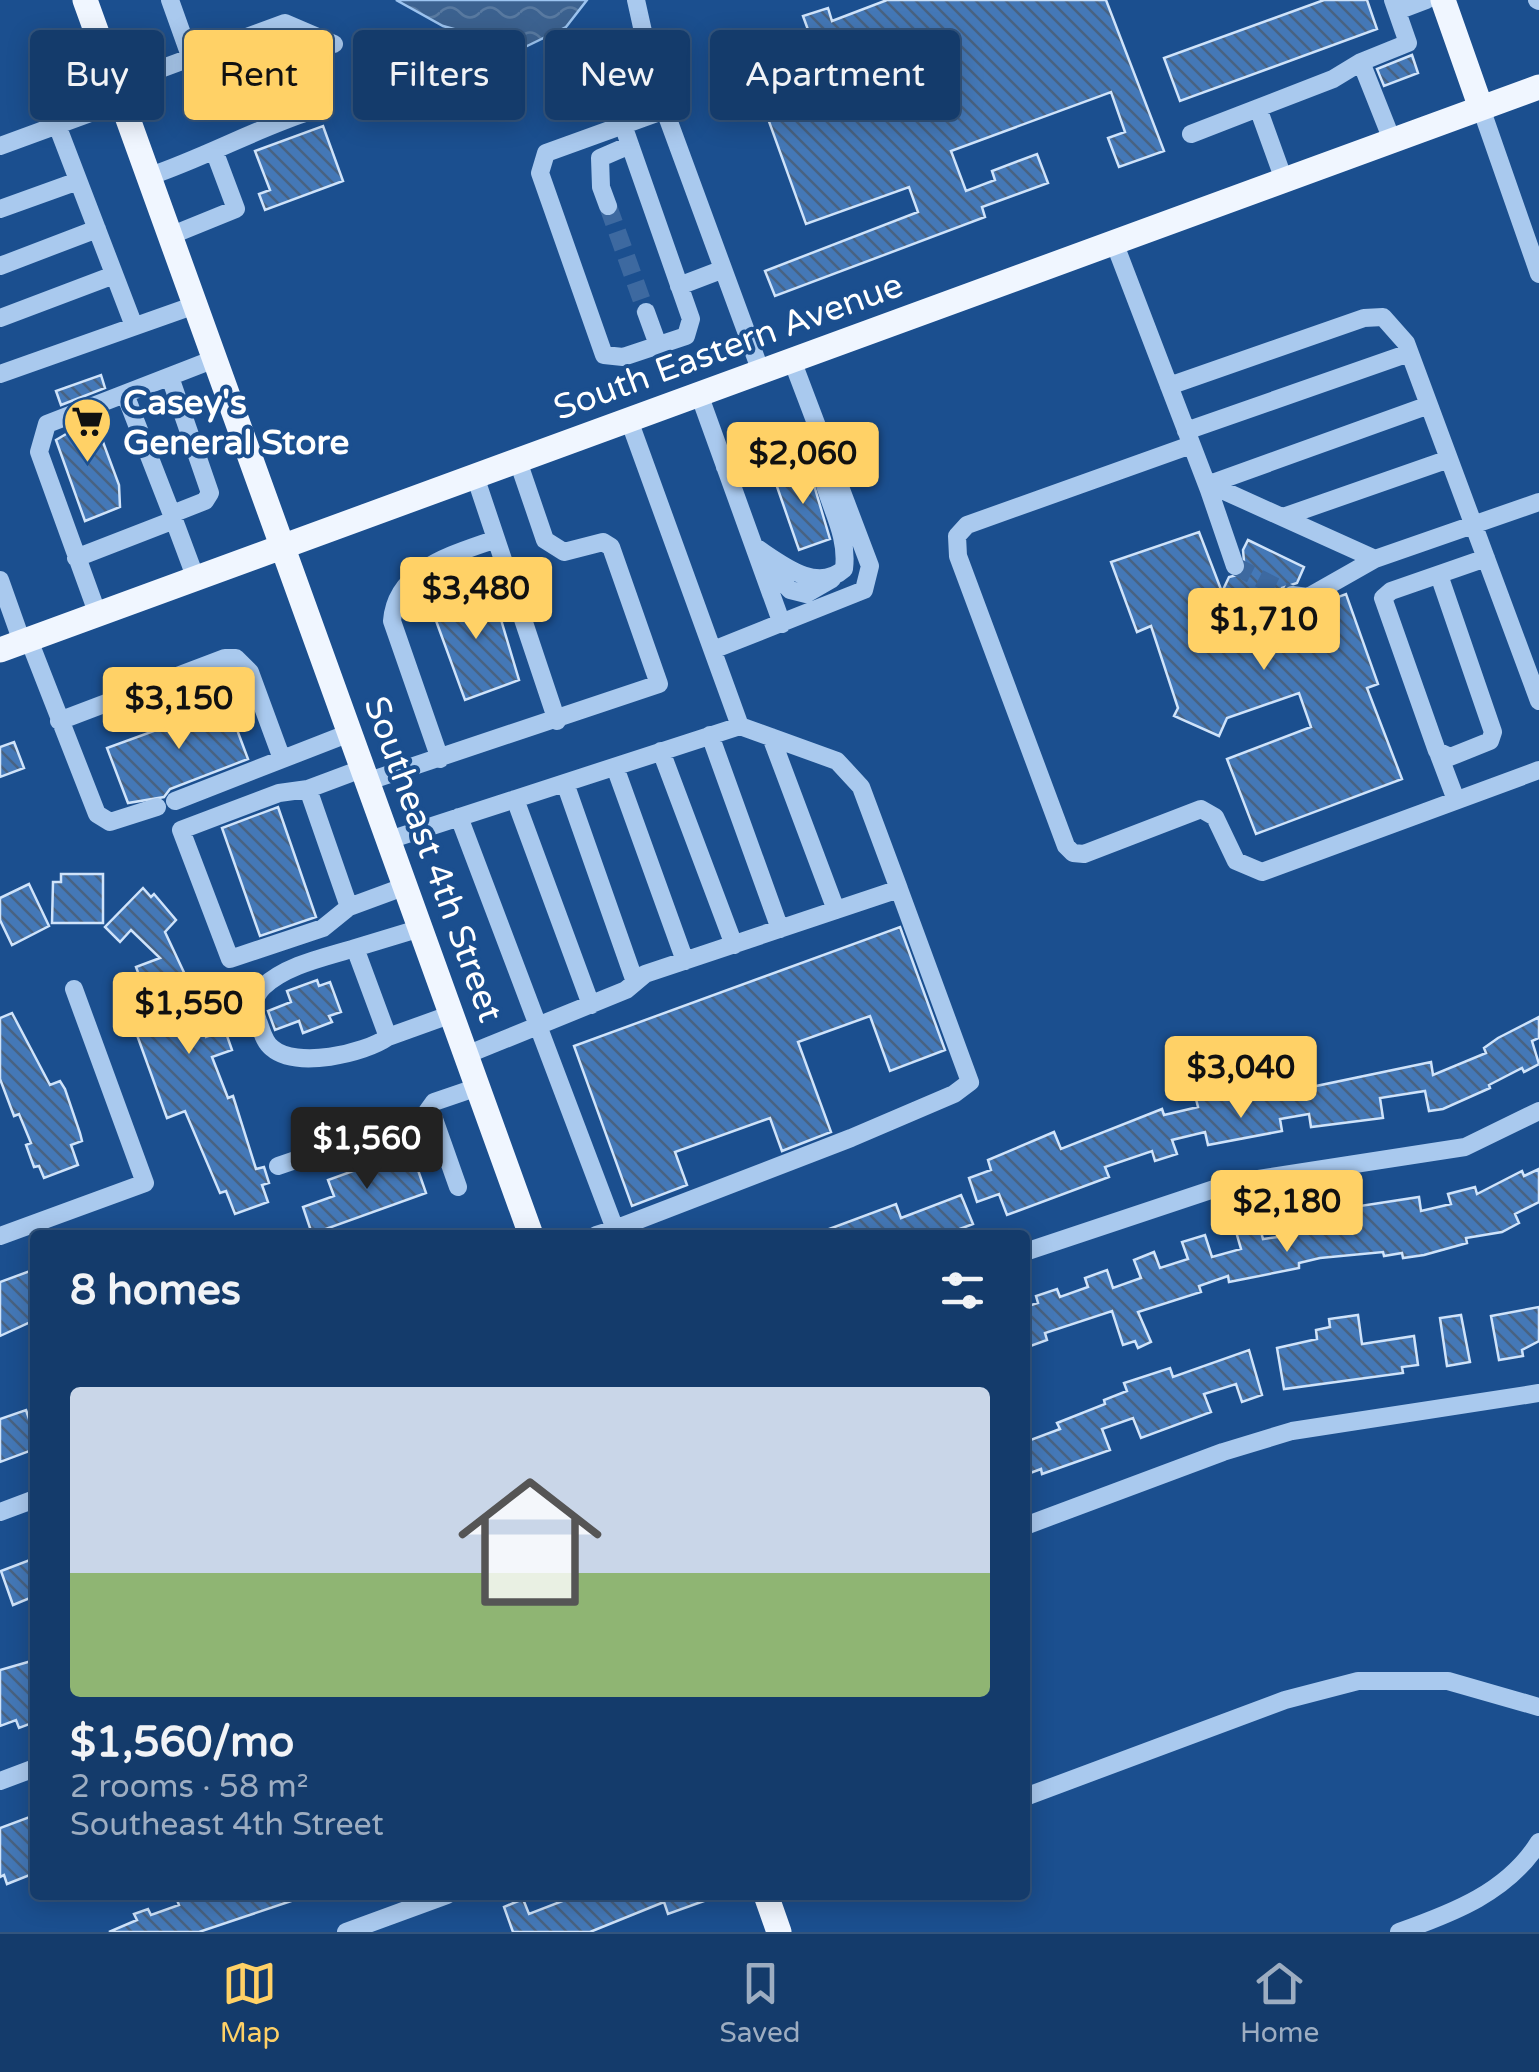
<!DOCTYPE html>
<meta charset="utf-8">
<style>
body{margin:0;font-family:"Varela Round",sans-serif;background:#214673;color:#f1f3f6;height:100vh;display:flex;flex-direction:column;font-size:38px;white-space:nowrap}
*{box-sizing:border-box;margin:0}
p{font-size:32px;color:#9dadc1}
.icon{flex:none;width:55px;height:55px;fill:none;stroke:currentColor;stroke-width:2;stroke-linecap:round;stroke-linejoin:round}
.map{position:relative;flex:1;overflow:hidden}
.drawer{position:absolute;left:30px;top:1230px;width:1000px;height:670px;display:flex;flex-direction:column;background:#143b6b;border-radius:10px;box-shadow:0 5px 25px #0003,0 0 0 2px #33557e}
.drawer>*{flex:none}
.banner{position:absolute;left:30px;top:30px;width:1000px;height:90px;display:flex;gap:20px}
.price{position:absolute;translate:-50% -85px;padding:0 22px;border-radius:10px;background:#ffd166;color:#111;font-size:32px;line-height:65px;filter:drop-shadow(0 2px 5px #0008)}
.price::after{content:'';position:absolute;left:50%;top:60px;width:30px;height:22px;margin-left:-15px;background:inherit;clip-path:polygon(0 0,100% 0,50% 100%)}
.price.on{background:#222;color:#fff}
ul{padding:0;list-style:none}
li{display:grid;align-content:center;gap:20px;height:530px;padding:0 40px}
li span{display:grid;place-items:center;height:310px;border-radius:10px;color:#555}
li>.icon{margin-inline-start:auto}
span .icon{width:180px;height:180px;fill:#fffc;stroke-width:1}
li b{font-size:42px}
h2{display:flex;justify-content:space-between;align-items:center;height:120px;padding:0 40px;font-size:42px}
.tag{padding:0 35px;border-radius:10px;background:#143b6b;box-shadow:0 5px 25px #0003,0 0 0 2px #33557e;font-size:35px;line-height:90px}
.tag.on{background:#ffd166;color:#111}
.dock{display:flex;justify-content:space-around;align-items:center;height:140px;border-top:2px solid #33557e;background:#143b6b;font-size:28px;color:#9dadc1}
.dock a{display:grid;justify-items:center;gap:5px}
.dock .on{color:#ffd166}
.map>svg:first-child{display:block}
</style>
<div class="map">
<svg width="1539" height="1932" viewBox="0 0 1539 1932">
<defs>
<pattern id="water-waves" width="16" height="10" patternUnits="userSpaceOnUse" patternTransform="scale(2.5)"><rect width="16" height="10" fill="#3c6290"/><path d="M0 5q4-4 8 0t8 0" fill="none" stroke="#597aa1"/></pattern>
<pattern id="building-back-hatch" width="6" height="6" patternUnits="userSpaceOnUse" patternTransform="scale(2.5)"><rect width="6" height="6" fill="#4478b7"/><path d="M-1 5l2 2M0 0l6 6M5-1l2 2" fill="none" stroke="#486282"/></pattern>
</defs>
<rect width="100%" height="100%" fill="#1b4f8f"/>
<path fill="url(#water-waves)" stroke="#9cc4f0" stroke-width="2.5" d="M396,0H587L566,27L523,48L443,26Z"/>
<path fill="url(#building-back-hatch)" stroke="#cfe3fa" stroke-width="2.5" d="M887,0H1106L1164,151L1119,167L1108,138L1125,132L1111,92L951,151L966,191L995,180L992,171L1037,154L1048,183L982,207L985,217L775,296L765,271L918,212L909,187L806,224L758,91L822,68L803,16L828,8L832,21Z
M1324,0H1367L1377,29L1180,101L1164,58Z
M1412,55L1418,73L1384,86L1377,69Z
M286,57L297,86L207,119L196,89Z
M323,126L343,181L265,210L259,194L270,190L255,151Z
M101,375L105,388L61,405L56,391Z
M88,421L96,442H103L119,485L120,507L85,521L56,440Z
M808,465L830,539L799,550L774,478Z
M1199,532L1222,592L1229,577L1245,573L1243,550L1248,540L1304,567L1297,583L1282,588L1280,599L1287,606L1282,618L1346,594L1378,684L1367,688L1402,779L1256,834L1227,759L1311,727L1299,693L1227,718L1219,736L1174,716L1178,708L1151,626L1137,632L1111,562Z
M491,586L519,680L465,700L431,607Z
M224,695L248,759L170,789L164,797L128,803L107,748L184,720L181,711Z
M14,742L24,768L0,777V747Z
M278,807L316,917L260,936L222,828Z
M61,874H103V923H52L53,882H61Z
M29,884L49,926L12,945L0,920V898Z
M143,888L151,897L154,894L176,920L165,932L188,981L206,1037L225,1030L232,1050L212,1057L228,1098L233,1096L256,1169L264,1167L269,1183L262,1185L268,1202L235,1214L226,1191L220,1193L185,1111L167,1118L133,1024L154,1016L136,967L160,958L131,930L120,942L105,927Z
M900,927L945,1050L890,1071L870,1016L798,1042L831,1132L782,1151L770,1118L675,1152L687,1185L632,1206L574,1046Z
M317,980L319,986L330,982L341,1012L329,1016L332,1022L303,1033L299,1021L275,1030L268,1011L291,1002L287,991Z
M12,1013L50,1085L60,1081L65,1089L80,1133L82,1141L71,1145L78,1165L44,1178L39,1166L34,1167L26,1145L31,1143L19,1114L14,1116L0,1079V1018Z
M1539,1017V1038L1532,1041L1539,1064L1524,1072L1522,1068L1489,1085L1490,1088L1443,1109L1429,1111L1425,1091L1380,1098L1383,1118L1311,1127L1309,1114L1280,1119L1282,1131L1208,1145L1205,1132L1172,1140L1177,1154L1155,1161L1152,1151L1105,1167L1109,1177L1007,1215L999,1194L977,1202L969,1178L991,1170L988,1160L1054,1132L1061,1149L1162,1109L1164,1115L1198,1107L1195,1095L1212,1090L1214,1095L1248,1090L1249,1100L1431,1062L1433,1075L1486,1053L1484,1048L1498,1038Z
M411,1150L426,1193L312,1234L303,1207L334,1196L328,1180Z
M1539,1169V1202L1515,1214L1519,1223L1502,1232L1466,1238L1467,1243L1424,1255L1403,1258L1402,1253L1384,1256L1383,1252L1320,1258L1299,1263V1268L1229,1282L1228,1276L1199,1286L1201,1292L1138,1312L1151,1342L1138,1348L1135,1341L1123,1345L1112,1311L1045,1333L1047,1340L1025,1348V1307L1038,1303L1036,1296L1057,1289L1060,1297L1088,1287L1085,1278L1107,1270L1113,1288L1141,1278L1134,1260L1154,1252L1160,1268L1188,1259L1182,1242L1205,1235L1212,1257L1241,1249L1235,1228L1258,1221L1263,1239L1294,1235L1292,1217L1314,1214L1316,1231L1349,1227L1347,1208L1419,1197L1421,1211L1451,1204L1448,1194L1475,1187L1477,1194L1522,1171L1524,1176Z
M961,1195L973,1224L944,1235H813L896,1204L901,1218Z
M30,1271L35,1285V1320L0,1336V1282Z
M1539,1307V1341L1522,1350L1523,1356L1499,1360L1491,1316Z
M1358,1315L1362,1344L1414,1336L1418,1365L1402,1367L1403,1373L1284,1389L1277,1348L1317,1339L1316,1330L1330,1327L1329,1319Z
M1461,1315L1470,1362L1447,1366L1440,1318Z
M1249,1350L1262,1395L1242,1402L1236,1384L1204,1394L1211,1412L1141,1438L1133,1418L1102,1429L1110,1450L1042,1474L1041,1469L1025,1475V1442L1060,1429L1057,1423L1105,1404L1104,1400L1127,1391L1124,1383L1170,1368L1173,1377Z
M26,1410L29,1419L35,1417V1449L0,1462V1419Z
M35,1558V1596L13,1605L1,1571Z
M35,1660V1722L19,1728L16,1720L0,1726V1670Z
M35,1815V1873L7,1884L4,1875L0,1877V1828Z
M175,1895H303V1897L199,1932H109L137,1920L134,1914L148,1909L151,1915L179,1905Z
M578,1895H715V1897L668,1914L664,1902L590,1932H513L504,1907L523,1899L529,1914Z"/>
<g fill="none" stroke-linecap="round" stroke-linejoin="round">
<path stroke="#3d69a0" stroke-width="18" stroke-dasharray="18 9" stroke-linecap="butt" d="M608,206L646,312
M1235,566L1292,595"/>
<path stroke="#a9c9ee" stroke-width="18" d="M170,0L190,56
M636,0L654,81L761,372
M1537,0L1539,1
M1397,11L1426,0
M1361,62L1392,140
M117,85L285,23L334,44
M1258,108L1284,180
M1481,108L1539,274
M57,125L134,326
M623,125L691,319L686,336L623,357L604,355L540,173L546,153L665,110
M1191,134L1333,79L1361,62L1408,43L1393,0
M0,146L123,101
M150,176C206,157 255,129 311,111
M608,206L601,187L600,158L630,145
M0,209L78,181
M172,235L236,209L215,153
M1114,242L1209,490H1222L1375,559L1539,502
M0,266L97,229
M679,286L721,270
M646,312L658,345
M0,318L114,275
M0,374L198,304
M170,377L210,493L205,501L172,514
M1169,386L1364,318L1383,317L1406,343L1539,701
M125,394L174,520
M699,394L782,624
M629,420L740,726
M1186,431L1409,353
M1191,445L967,525L957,536L958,556L1066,846L1073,853L1084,854L1201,809L1215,817L1236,861L1262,872L1539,770
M725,467L821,433
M475,476L557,721
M1207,485L1429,405
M1209,490L1235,566
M1283,517L1449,459
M754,546C780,563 816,594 844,569C850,520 811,488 821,433
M76,558L174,520L196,579
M765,563L790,590L806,594L832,579
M1439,575L1493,732L1490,741L1450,757L1437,751L1383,598L1391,591L1486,558
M0,580L22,642
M1292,595L1308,597L1375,559
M98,615L39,452L47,424L217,358
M29,640L97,814L110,822L157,807
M713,650L864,590L870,566L792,360
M59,721L225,658H236L250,672L282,759
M710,735L780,929
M771,737L836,910
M661,751L734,945
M1439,755L1456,800
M440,759L392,621C396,568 455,554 496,539
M615,767L685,961
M364,768L308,789L279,793L181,830L230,959L323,928L349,907L406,886
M369,781L659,684L611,547L603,542L564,552L545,540L518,461
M565,783L635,982
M308,789L349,907
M515,799L591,1005
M175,801L352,732
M459,817L615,1229L596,1235
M389,840L740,726L837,761L861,787L899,889L645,974L626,990L466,1055
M421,928L355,948L388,1037L452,1014
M355,948C326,957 286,965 263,987C252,999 253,1007 258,1021C262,1031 264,1042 272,1048C296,1069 364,1054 388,1037
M424,1116L434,1102L478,1087
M278,1166L424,1116L434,1119L458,1187
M615,1229L851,1138L954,1094L970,1082L899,889
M0,1236L145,1183L74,989
M1025,1252L1232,1183L1465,1147L1539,1111
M0,1512L35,1499
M1025,1526L1223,1452L1292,1431L1539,1393
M0,1781L35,1768
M1025,1797L1285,1700L1358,1681H1448L1539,1707
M346,1932L447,1895
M1399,1932C1453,1913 1508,1892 1539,1842"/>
<path stroke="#f0f6ff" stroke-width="25" d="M85,0L531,1235
M1443,0L1481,108
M0,650L1539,87
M766,1895L779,1932"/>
</g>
<defs>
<symbol id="supermarket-pin" viewBox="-11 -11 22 30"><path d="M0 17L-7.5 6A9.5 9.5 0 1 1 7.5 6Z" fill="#ffd166" stroke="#1b4f8f"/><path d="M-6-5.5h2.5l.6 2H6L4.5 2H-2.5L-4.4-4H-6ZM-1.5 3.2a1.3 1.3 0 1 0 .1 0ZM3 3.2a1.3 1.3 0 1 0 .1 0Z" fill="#111"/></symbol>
</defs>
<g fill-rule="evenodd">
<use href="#supermarket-pin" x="60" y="394" width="55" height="75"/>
</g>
<g text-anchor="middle" stroke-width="8" stroke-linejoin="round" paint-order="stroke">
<g font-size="35" fill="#fff" stroke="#1b4f8f">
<text transform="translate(728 346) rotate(-20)" y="12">South Eastern Avenue</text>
<text transform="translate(434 859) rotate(70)" y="12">Southeast 4th Street</text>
</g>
<g font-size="35" font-weight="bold" fill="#fff" stroke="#1b4f8f" text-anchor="start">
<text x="123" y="414">Casey's<tspan x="123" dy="40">General Store</tspan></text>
</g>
</g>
</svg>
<b class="price" style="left:803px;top:507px">$2,060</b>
<b class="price" style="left:476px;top:642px">$3,480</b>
<b class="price" style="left:1264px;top:673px">$1,710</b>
<b class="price" style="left:179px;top:752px">$3,150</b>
<b class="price" style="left:189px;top:1057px">$1,550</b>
<b class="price" style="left:1241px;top:1121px">$3,040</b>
<b class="price on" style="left:367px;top:1192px">$1,560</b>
<b class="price" style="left:1287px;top:1255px">$2,180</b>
<div class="banner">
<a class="tag">Buy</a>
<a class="tag on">Rent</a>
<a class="tag">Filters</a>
<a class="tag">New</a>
<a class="tag">Apartment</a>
</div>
<section class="drawer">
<h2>8 homes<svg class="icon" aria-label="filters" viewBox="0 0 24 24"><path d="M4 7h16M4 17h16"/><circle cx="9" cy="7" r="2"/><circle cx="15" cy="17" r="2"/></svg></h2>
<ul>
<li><span style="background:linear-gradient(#c9d6e8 60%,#8fb573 0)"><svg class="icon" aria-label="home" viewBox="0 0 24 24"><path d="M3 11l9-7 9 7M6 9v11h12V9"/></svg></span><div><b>$1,560/mo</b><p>2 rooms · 58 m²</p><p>Southeast 4th Street</p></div></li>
</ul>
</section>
</div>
<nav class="dock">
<a class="on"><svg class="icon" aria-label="map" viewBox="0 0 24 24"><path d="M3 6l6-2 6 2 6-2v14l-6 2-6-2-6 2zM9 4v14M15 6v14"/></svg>Map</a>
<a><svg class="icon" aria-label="saved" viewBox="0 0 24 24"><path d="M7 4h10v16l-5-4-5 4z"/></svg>Saved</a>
<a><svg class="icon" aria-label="home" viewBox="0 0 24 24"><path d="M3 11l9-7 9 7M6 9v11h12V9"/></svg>Home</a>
</nav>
